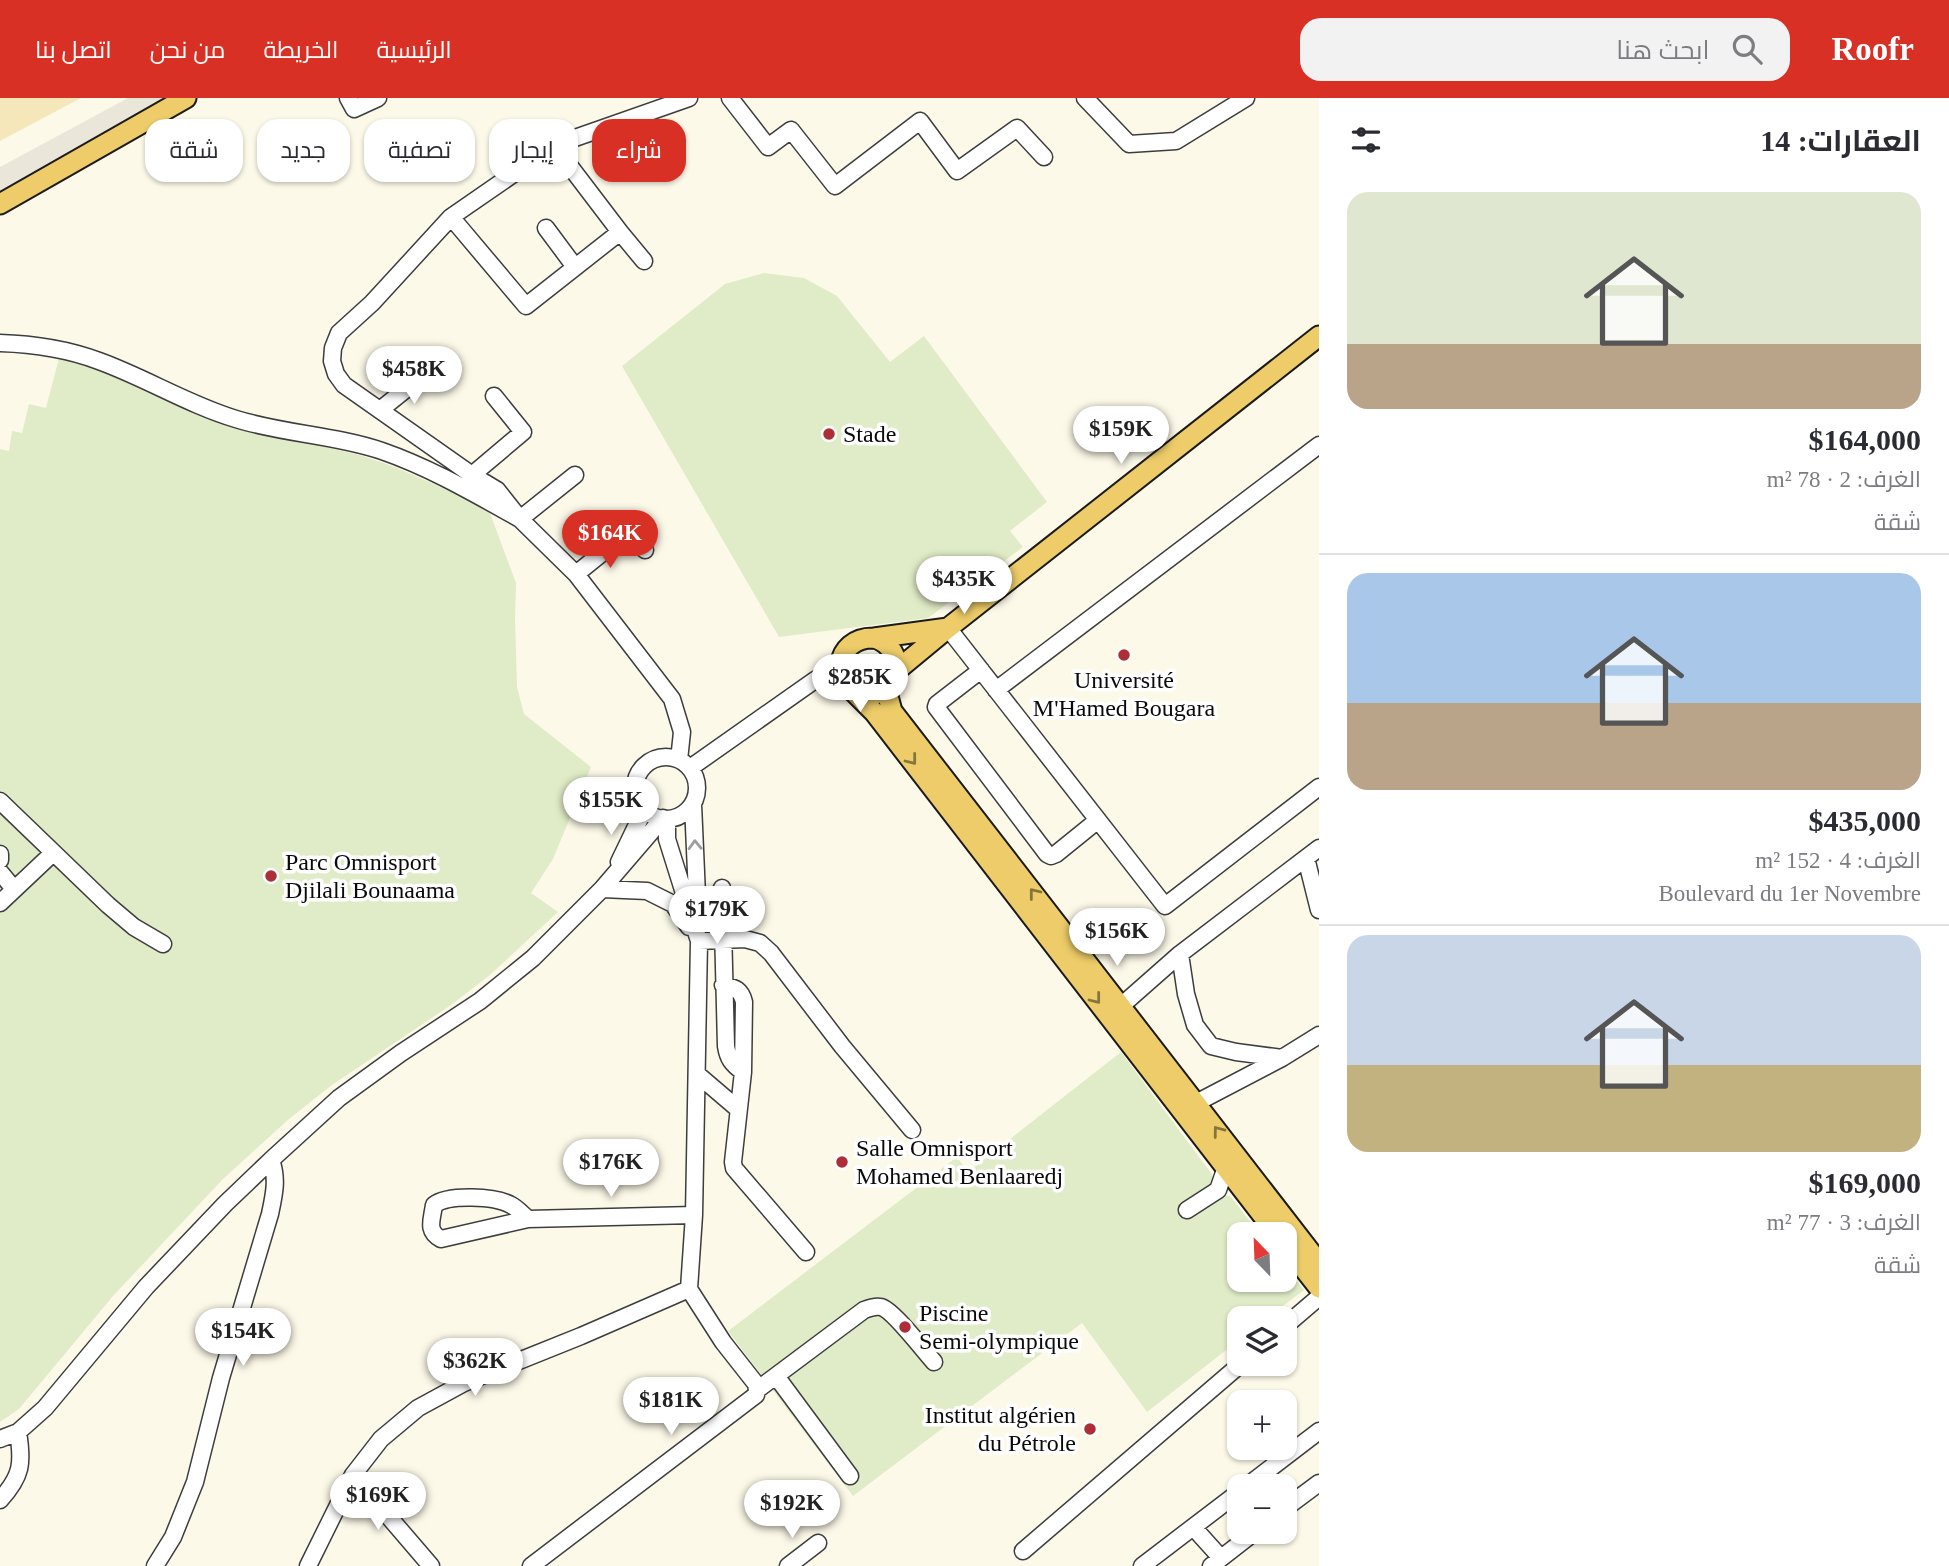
<!DOCTYPE html>
<html lang="ar">
<meta charset="utf-8">
<style>
body{margin:0;font-family:"Times New Roman",Cairo,serif;background:#f2f2f3;color:#2b2b33;direction:rtl;height:100vh;display:flex;flex-direction:column;font-size:26px;white-space:nowrap}
*{box-sizing:border-box;margin:0}
p{font-size:23px;color:#7c7c81}
.icon{flex:none;width:38px;height:38px;fill:none;stroke:currentColor;stroke-width:2;stroke-linecap:round;stroke-linejoin:round}
.map{position:relative;flex:1;overflow:hidden;direction:ltr}
.panel{display:flex;flex-direction:column;background:#fff;width:630px}
.panel>*{flex:none}
.hud{position:absolute;left:21px;top:21px;width:665px;height:63px;direction:rtl;display:flex;gap:14px}
.needle{width:46px;rotate:337deg}
.buttons{position:absolute;left:1227px;top:1124px;display:grid;gap:14px}
.buttons a{display:grid;place-items:center;width:70px;height:70px;border-radius:14px;background:#fff;box-shadow:0 2px 5px #0004;font-size:35px}
.price{position:absolute;translate:-50% -60px;padding:0 16px;border-radius:24px;background:#fff;color:#222;font-size:23px;line-height:46px;filter:drop-shadow(0 2px 4px #0008)}
.price::after{content:'';position:absolute;left:50%;top:42px;width:21px;height:16px;margin-left:-10px;background:inherit;clip-path:polygon(0 0,100% 0,50% 100%)}
.price.active{background:#d93025;color:#fff}
ul{padding:0;list-style:none}
li{display:grid;align-content:center;gap:14px;height:371px;padding:0 28px}
li+li{border-top:2px solid #e1e1e2}
li span{display:grid;place-items:center;height:217px;border-radius:21px;color:#555}
li>.icon{margin-inline-start:auto}
span .icon{width:126px;height:126px;fill:#fffc;stroke-width:1}
li b{font-size:30px}
h2{display:flex;justify-content:space-between;align-items:center;height:84px;padding:0 28px;font-size:30px}
.chip{padding:0 24px;border-radius:21px;background:#fff;box-shadow:0 2px 5px #0004;font-size:24px;line-height:63px}
.chip.active{background:#d93025;color:#fff}
header{display:flex;align-items:center;gap:42px;box-sizing:border-box;height:98px;padding:0 35px;background:#d93025;color:#fff}
header strong{font-size:33px}
nav{display:flex;gap:38px;margin-inline-start:auto;font-size:24px}
.search{width:490px;height:63px;background:#f2f2f3;display:flex;align-items:center;gap:18px;box-sizing:border-box;padding:0 24px;border-radius:21px;color:#7c7c81;font-size:26px}
main{display:flex;flex:1;min-height:0}
.map>svg:first-child{display:block}
</style>
<header>
<strong>Roofr</strong>
<div class="search"><svg class="icon" aria-label="search" viewBox="0 0 24 24"><circle cx="10" cy="10" r="6"/><path d="M15 15l6 6"/></svg>ابحث هنا</div>
<nav><a>الرئيسية</a><a>الخريطة</a><a>من نحن</a><a>اتصل بنا</a></nav>
</header>
<main>
<section class="panel">
<h2>العقارات: 14<svg class="icon" aria-label="filters" viewBox="0 0 24 24"><path d="M4 7h16M4 17h16"/><circle cx="9" cy="7" r="2"/><circle cx="15" cy="17" r="2"/></svg></h2>
<ul>
<li><span style="background:linear-gradient(#dfe7d0 70%,#b9a48a 0)"><svg class="icon" aria-label="home" viewBox="0 0 24 24"><path d="M3 11l9-7 9 7M6 9v11h12V9"/></svg></span><div><b>$164,000</b><p>الغرف: 2 · 78 m²</p><p>شقة</p></div></li>
<li><span style="background:linear-gradient(#a9c7e8 60%,#b9a48a 0)"><svg class="icon" aria-label="home" viewBox="0 0 24 24"><path d="M3 11l9-7 9 7M6 9v11h12V9"/></svg></span><div><b>$435,000</b><p>الغرف: 4 · 152 m²</p><p>Boulevard du 1er Novembre</p></div></li>
<li><span style="background:linear-gradient(#c9d6e8 60%,#c2b280 0)"><svg class="icon" aria-label="home" viewBox="0 0 24 24"><path d="M3 11l9-7 9 7M6 9v11h12V9"/></svg></span><div><b>$169,000</b><p>الغرف: 3 · 77 m²</p><p>شقة</p></div></li>
</ul>
</section>
<div class="map">
<svg width="1319" height="1468" viewBox="0 0 1319 1468">
<rect width="100%" height="100%" fill="#fdf9e9"/>
<path fill="#f5e7b9" d="M0,0H81L0,43Z"/>
<path fill="#e0ecc7" d="M764,175L804,180L837,198L890,264L924,238L1047,404L1010,433L1023,449L928,520L779,539L622,268L725,186Z
M59,260L92,264L255,332L363,358L395,369L488,410L516,485L515,520L517,589L524,616L591,669L553,761L531,795L558,814L490,877L451,907L332,987L289,1021L223,1081L113,1198L19,1311L0,1324V351L9,353L12,333L22,335L29,306L46,310Z
M1121,954L1211,1075L1215,1083L1214,1088L1223,1097L1230,1098L1260,1136H1239V1181H1284L1285,1167L1304,1192L1267,1220H1239V1242L1147,1314L1082,1225L853,1398L728,1233L957,1059L968,1074Z"/>
<path fill="#ebe6da" d="M128,0H166L0,95V69Z"/>
<g fill="none" stroke-linecap="round" stroke-linejoin="round">
<defs>
<path id="minor" d="M348,0L354,11L378,0
M730,0L768,49L791,32L835,88L920,23L957,73L1017,30L1044,59
M1085,0L1129,46L1176,43L1246,0
M451,119L526,208L620,134L556,50
M546,130L575,169
M620,134L644,163
M0,245C34,246 67,251 99,263C146,280 189,307 236,321C284,336 335,337 382,353C431,370 475,396 520,421L575,377
M380,312L426,275
M472,377L523,334L494,298
M576,476L628,434L645,452
M948,530L1165,808L1319,689
M981,572L937,606L936,609L1047,756L1051,758L1056,756L1098,722
M996,592L1319,347
M635 690a31 31 0 1 1 62 0a31 31 0 1 1-62 0Z
M679,662L682,634L672,601L576,476L520,421L497,392L472,377L344,287L336,276L332,263L333,250L339,235L372,205L451,119L535,61L572,41L689,0
M690,670L815,582L840,568
M0,703L108,807L134,829L163,846
M693,706L698,820
M0,756V762
M1306,760L1319,812
M619,764L644,712
M0,774L14,791
M722,790L726,948C728,961 732,966 743,974
M602,791L647,793L673,806L689,829
M0,805L53,755
M699,843L745,841L760,845L771,855L842,948L912,1032
M1180,856L1186,896L1195,927L1211,948L1236,954L1282,960
M723,887C735,890 741,891 744,904L743,974L733,1064L734,1070L806,1154
M1121,908L1180,856L1319,750
M697,976L738,1011
M1196,1005L1282,960L1319,937
M1187,1112L1218,1092L1226,1069L1234,1072
M528,1121C523,1117 517,1110 511,1107C495,1098 448,1096 434,1107C432,1122 426,1133 441,1141L528,1121L694,1117
M1284,1229L1319,1199
M776,1278L850,1378
M757,1292L864,1212C869,1210 876,1208 881,1209C893,1212 924,1253 934,1264
M0,1341L18,1334L45,1310L146,1189L225,1106L271,1062L339,1000L401,955L480,903L533,860L602,791L663,720
M353,1377L431,1468
M1247,1388L1319,1333
M0,1402C22,1378 23,1365 18,1334
M1284,1411L1319,1385
M1193,1429L1221,1460
M1023,1453L1242,1265
M155,1468L173,1439L195,1384L221,1280L270,1116C274,1097 278,1081 271,1062
M308,1468L353,1377L381,1341L418,1310L464,1285L581,1238L689,1191
M531,1468L756,1297L757,1292L756,1286L723,1244L689,1191L694,1117L699,843L667,741V721
M788,1468L818,1445
M1142,1468L1239,1394
M1211,1468L1256,1433"/>
<path id="major" d="M0,106L186,0
M948,530L1319,238
M874,540C910,550 899,603 863,596C830,590 833,539 874,540L948,530L896,573
M886,591L892,613L1319,1165
M852,592L874,614L1277,1136
M1284,1145L1319,1190"/>
</defs>
<use href="#minor" stroke="#3d3d3d" stroke-width="19"/>
<use href="#major" stroke="#1b1b1b" stroke-width="23"/>
<use href="#minor" stroke="#fff" stroke-width="16"/>
<use href="#major" stroke="#edcc69" stroke-width="19"/>
</g>
<defs><path id="oneway-chevron" d="M-2-3.5L2.5 0L-2 3.5" fill="none" stroke-width="1.6" stroke-linecap="round" stroke-linejoin="round" transform="scale(1.75)"/></defs>
<g stroke="#87753e">
<use href="#oneway-chevron" transform="translate(912 662) rotate(52)"/>
<use href="#oneway-chevron" transform="translate(1034 795) rotate(-128)"/>
<use href="#oneway-chevron" transform="translate(1096 901) rotate(52)"/>
<use href="#oneway-chevron" transform="translate(1218 1033) rotate(-127)"/>
</g>
<use stroke="#9d9d9d" href="#oneway-chevron" transform="translate(695 747) rotate(-92)"/>
<g fill="#ad2e36" stroke="#fff" stroke-width="2.5">
<circle cx="829" cy="336" r="7"/>
<circle cx="1124" cy="557" r="7"/>
<circle cx="271" cy="778" r="7"/>
<circle cx="842" cy="1064" r="7"/>
<circle cx="905" cy="1229" r="7"/>
<circle cx="1090" cy="1331" r="7"/>
</g>
<g text-anchor="middle" stroke-width="7" stroke-linejoin="round" paint-order="stroke">
<g font-size="24" fill="#0a0a0a" stroke="#fff" text-anchor="start">
<text x="843" y="344">Stade</text>
<text x="1124" y="590" text-anchor="middle">Université<tspan x="1124" dy="28">M'Hamed Bougara</tspan></text>
<text x="285" y="772">Parc Omnisport<tspan x="285" dy="28">Djilali Bounaama</tspan></text>
<text x="856" y="1058">Salle Omnisport<tspan x="856" dy="28">Mohamed Benlaaredj</tspan></text>
<text x="919" y="1223">Piscine<tspan x="919" dy="28">Semi-olympique</tspan></text>
<text x="1076" y="1325" text-anchor="end">Institut algérien<tspan x="1076" dy="28">du Pétrole</tspan></text>
</g>
</g>
</svg>
<div class="buttons">
<a><svg class="needle" viewBox="-14 -14 28 28"><path d="M0-13l5 13h-10z" fill="#e53935"/><path d="M0 13l5-13h-10z" fill="#7c7c81"/></svg></a>
<a><svg class="icon" aria-label="layers" viewBox="0 0 24 24"><path d="M12 4l9 5-9 5-9-5zM3 14l9 5 9-5"/></svg></a>
<a>+</a>
<a>−</a>
</div>
<b class="price" style="left:414px;top:308px">$458K</b>
<b class="price" style="left:1121px;top:368px">$159K</b>
<b class="price active" style="left:610px;top:472px">$164K</b>
<b class="price" style="left:964px;top:518px">$435K</b>
<b class="price" style="left:860px;top:616px">$285K</b>
<b class="price" style="left:611px;top:739px">$155K</b>
<b class="price" style="left:717px;top:848px">$179K</b>
<b class="price" style="left:1117px;top:870px">$156K</b>
<b class="price" style="left:611px;top:1101px">$176K</b>
<b class="price" style="left:243px;top:1270px">$154K</b>
<b class="price" style="left:475px;top:1300px">$362K</b>
<b class="price" style="left:671px;top:1339px">$181K</b>
<b class="price" style="left:378px;top:1434px">$169K</b>
<b class="price" style="left:792px;top:1442px">$192K</b>
<div class="hud">
<a class="chip active">شراء</a>
<a class="chip">إيجار</a>
<a class="chip">تصفية</a>
<a class="chip">جديد</a>
<a class="chip">شقة</a>
</div>
</div>
</main>
